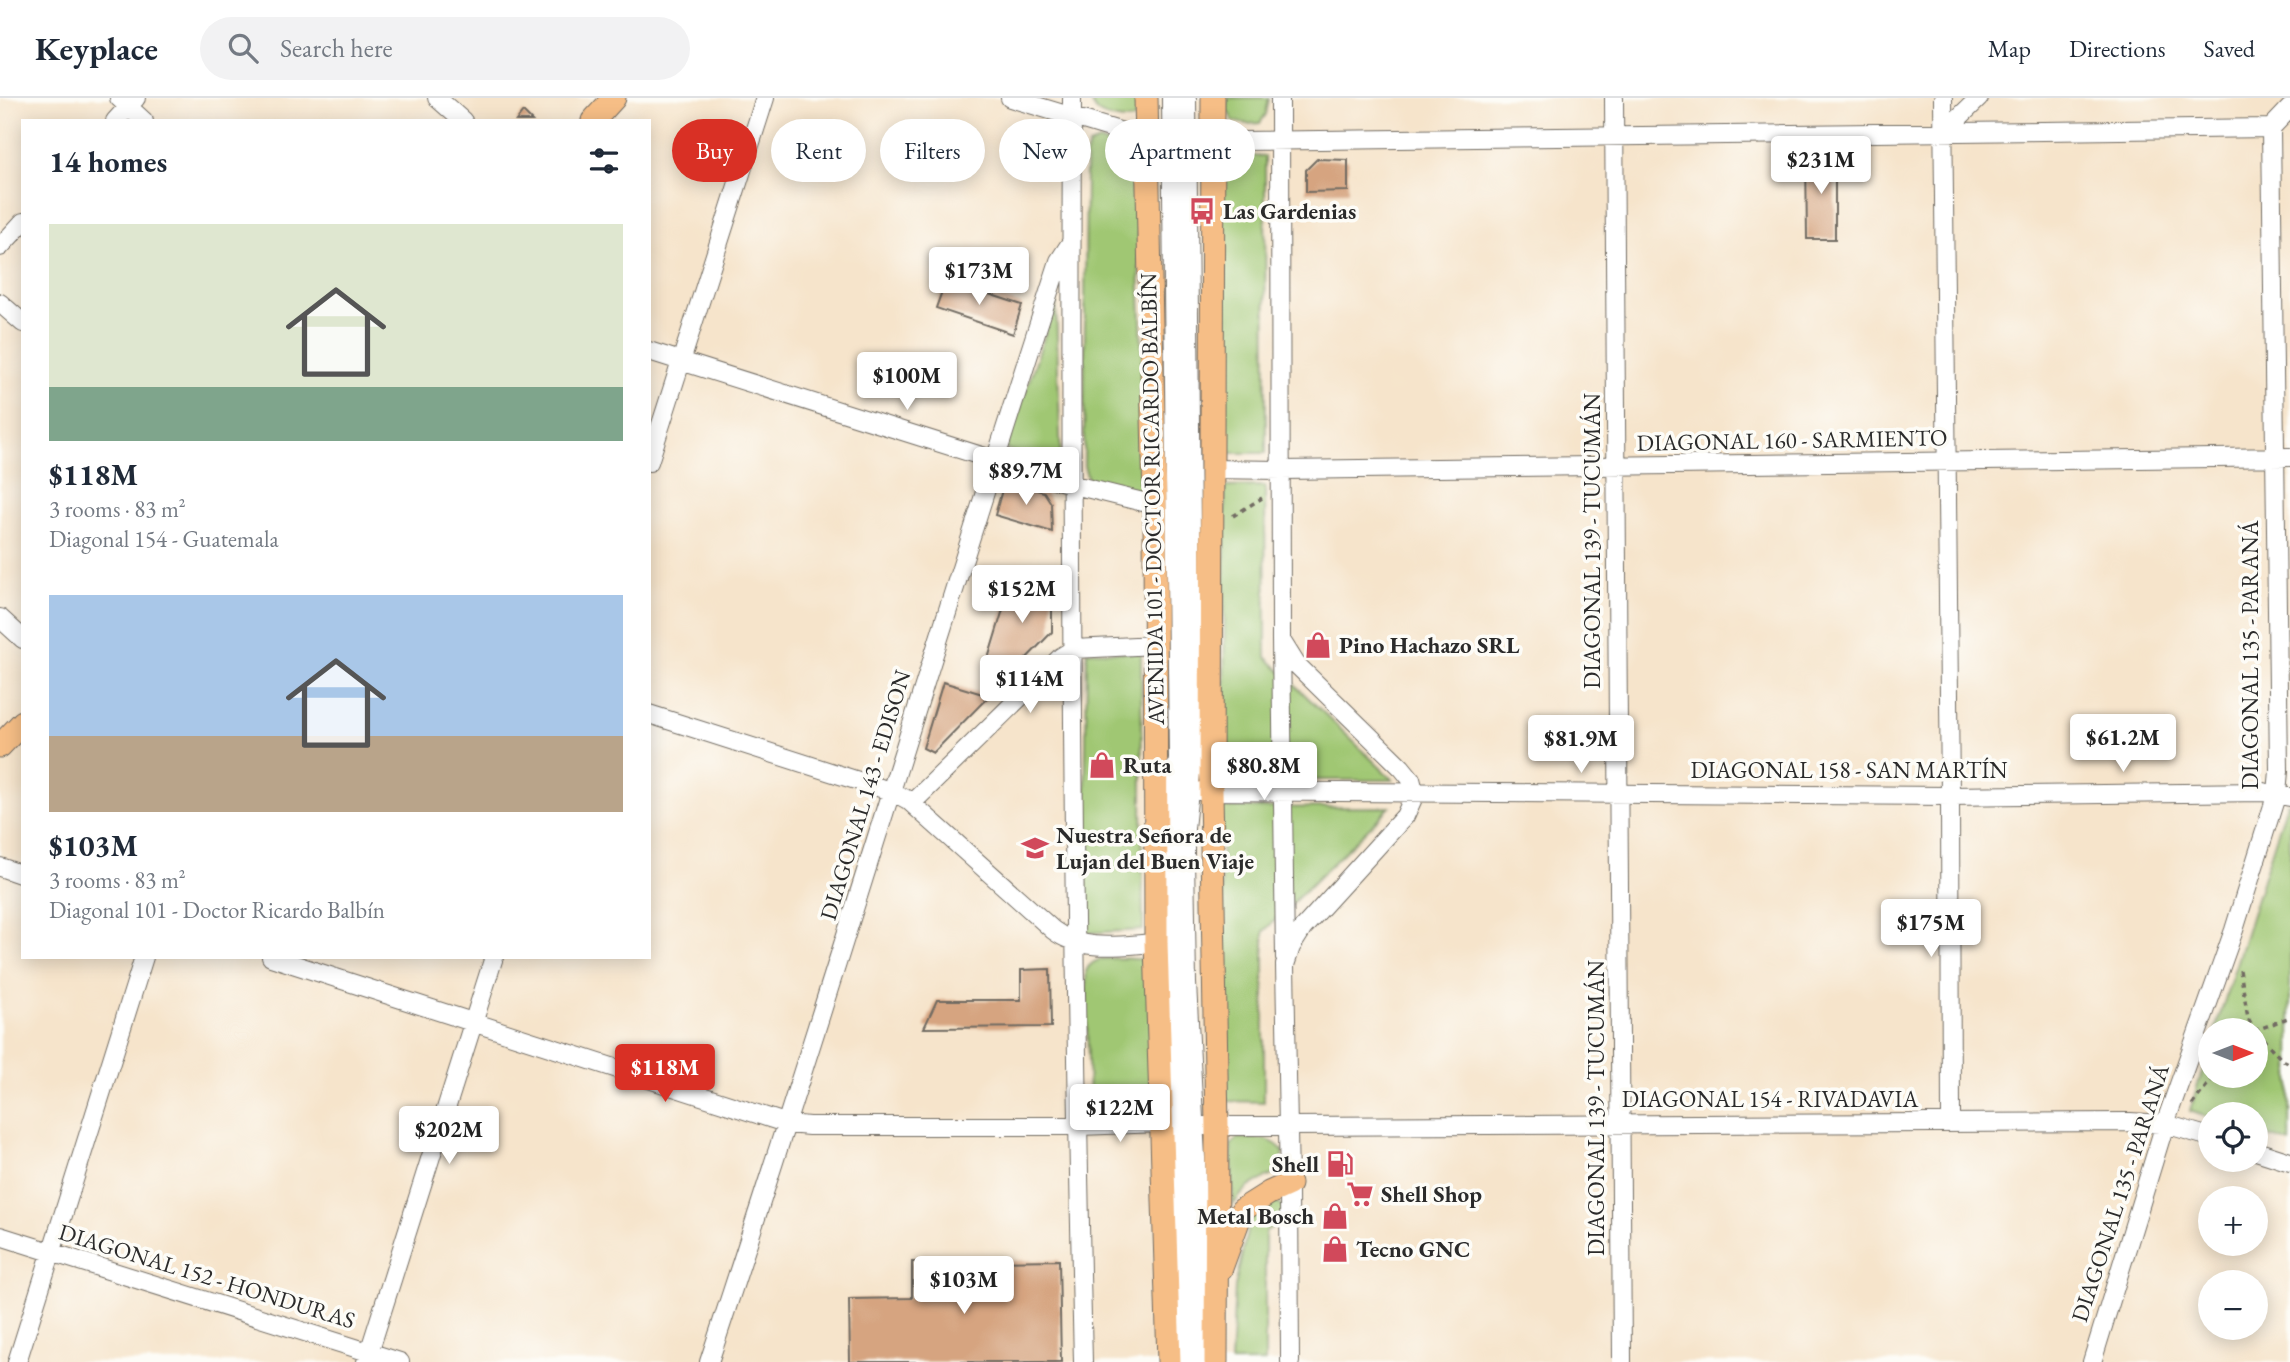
<!DOCTYPE html>
<meta charset="utf-8">
<style>
body{margin:0;font-family:"EB Garamond",serif;background:#f2f2f3;color:#1f2937;height:100vh;display:flex;flex-direction:column;font-size:26px;white-space:nowrap}
*{box-sizing:border-box;margin:0}
p{font-size:23px;color:#747a83}
.icon{flex:none;width:38px;height:38px;fill:none;stroke:currentColor;stroke-width:2;stroke-linecap:round;stroke-linejoin:round}
.map{position:relative;flex:1;overflow:hidden}
.drawer{position:absolute;left:21px;top:21px;width:630px;height:840px;display:flex;flex-direction:column;background:#fff;border-radius:0px;box-shadow:0 4px 18px #0003}
.drawer>*{flex:none}
.hud{position:absolute;left:672px;top:21px;width:665px;height:63px;display:flex;gap:14px}
.needle{width:46px;rotate:90deg}
.controls{position:absolute;left:2198px;top:920px;display:grid;gap:14px}
.controls a{display:grid;place-items:center;width:70px;height:70px;border-radius:50%;background:#fff;box-shadow:0 4px 18px #0003;font-size:35px}
.price{position:absolute;translate:-50% -60px;padding:0 16px;border-radius:7px;background:#fff;color:#222;font-size:23px;line-height:46px;filter:drop-shadow(0 2px 4px #0008)}
.price::after{content:'';position:absolute;left:50%;top:42px;width:21px;height:16px;margin-left:-10px;background:inherit;clip-path:polygon(0 0,100% 0,50% 100%)}
.price.current{background:#d93025;color:#fff}
ul{padding:0;list-style:none}
li{display:grid;align-content:center;gap:14px;height:371px;padding:0 28px}
li span{display:grid;place-items:center;height:217px;border-radius:0px;color:#555}
li>.icon{margin-inline-start:auto}
span .icon{width:126px;height:126px;fill:#fffc;stroke-width:1}
li b{font-size:30px}
h2{display:flex;justify-content:space-between;align-items:center;height:84px;padding:0 28px;font-size:30px}
.pill{padding:0 24px;border-radius:32px;background:#fff;box-shadow:0 4px 18px #0003;font-size:24px;line-height:63px}
.pill.current{background:#d93025;color:#fff}
header{display:flex;align-items:center;gap:42px;box-sizing:border-box;height:98px;padding:0 35px;background:#fff;border-bottom:2px solid #e0e1e3}
header strong{font-size:33px}
nav{display:flex;gap:38px;margin-inline-start:auto;font-size:24px}
.search{width:490px;height:63px;background:#f2f2f3;display:flex;align-items:center;gap:18px;box-sizing:border-box;padding:0 24px;border-radius:38px;color:#747a83;font-size:26px}
.map>svg:first-child{display:block}
</style>
<header>
<strong>Keyplace</strong>
<div class="search"><svg class="icon" aria-label="search" viewBox="0 0 24 24"><circle cx="10" cy="10" r="6"/><path d="M15 15l6 6"/></svg>Search here</div>
<nav><a>Map</a><a>Directions</a><a>Saved</a></nav>
</header>
<div class="map">
<svg width="2290" height="1264" viewBox="0 0 2290 1264">
<rect width="100%" height="100%" fill="#fdfcf7"/>
<filter id="ink" filterUnits="userSpaceOnUse"><feTurbulence type="fractalNoise" baseFrequency=".0143" numOctaves="2"/><feDisplacementMap in="SourceGraphic" scale="14" xChannelSelector="R" yChannelSelector="G"/><feConvolveMatrix kernelMatrix="1 2 1 2 8 2 1 2 1" color-interpolation-filters="sRGB"/></filter>
<filter id="wash" filterUnits="userSpaceOnUse"><feTurbulence type="fractalNoise" baseFrequency=".00686" numOctaves="4" result="noise"/><feDisplacementMap in="SourceGraphic" scale="28" xChannelSelector="R" yChannelSelector="G"/><feGaussianBlur stdDeviation="1.57" result="paint"/><feColorMatrix in="noise" values="0 0 0 0 0 0 0 0 0 0 0 0 0 0 0 0 0 1.4 0 .05"/><feComposite in="paint" operator="in"/></filter>
<g filter="url(#wash)">
<rect width="100%" height="100%" fill="#f6e4cb"/>
<path fill="#a0c773" stroke="#66794f" stroke-width="2" d="M1090,0H1137V14L1134,21C1126,24 1107,20 1099,15C1094,12 1092,6 1090,0Z
M1227,0H1269L1266,16L1260,25L1247,26L1233,23L1227,11Z
M1099,43L1134,56L1136,64L1146,382L1143,390L1134,396L1097,386L1088,381L1084,368L1086,57L1089,47Z
M1222,58H1265L1266,355H1223Z
M1056,204L1061,369L1006,351Z
M1265,388L1266,559L1393,682H1224L1225,389Z
M1087,553L1141,555L1143,832L1084,835Z
M2287,705L2290,706V1045L2256,1034V1017H2210V1020L2190,1013L2210,948V978H2256V933H2215Z
M1390,709L1264,833V1004L1224,1003L1221,710Z
M1139,861L1145,863L1150,870L1152,1005L1144,1018C1123,1019 1102,1024 1089,1006L1086,873C1093,855 1122,861 1139,861Z
M1238,1040C1255,1041 1272,1038 1283,1053C1279,1084 1270,1074 1249,1089C1243,1093 1238,1101 1233,1107L1231,1047Z
M1273,1102L1283,1109L1284,1123L1265,1133V1264H1231L1235,1189L1250,1120Z"/>
<g id="blocks">
<path fill="#d6a480" d="M523,14L532,23H516Z
M1806,55H1835V141H1807Z
M1317,61L1348,62V93L1306,94V72Z
M946,182L1022,207L1013,236L936,210Z
M1015,386L1044,394L1051,405L1052,434L995,417L1002,392Z
M1012,482L1052,494V534L1015,572L987,564Z
M943,584L989,598L933,655L923,650Z
M1050,871L1051,929L924,930L937,902H1021V872Z
M1059,1162L1061,1264H850L849,1201L912,1200V1164Z"/>
</g>
</g>
<g filter="url(#ink)">
<use href="#blocks" fill-opacity="0" stroke="#726c63" stroke-width="2"/>
<g fill="none" stroke-linecap="round" stroke-linejoin="round">
<defs>
<path id="minor" d="M119,0L144,23
M437,0L463,23
M1010,0L1146,41L1170,44L2271,30
M1072,0C1070,421 1073,843 1083,1264
M1171,0L1178,661L1169,728L1170,889L1178,1028L1184,1264
M1187,0L1193,657L1185,730V758L1187,885L1196,1060L1201,1264
M1280,0L1281,542L1296,566L1402,670L1411,681L1415,696L1405,718L1303,830L1291,849L1285,867L1289,1086L1290,1264
M1614,0L1622,1264
M1943,0L1950,698L1951,1024
M115,23L136,0
M2271,30L2290,10
M1943,35L1979,0
M0,149L23,124
M0,205L23,225
M649,253L1070,386L1155,407
M649,364L765,0
M1211,371L1282,372L2290,359
M0,520L23,541
M1281,542L1285,860
M649,616L893,694L908,702L1053,832C1083,855 1121,847 1156,845
M1199,693L1950,698L2263,694L2290,699
M912,705L1061,559L1074,551L1156,547
M0,769L23,777
M271,859L788,1026L809,1028H1078L1161,1025L1178,1028H1288L2130,1024L2165,1026L2210,1039
M2256,1053L2290,1064
M0,1138L400,1264
M17,1264L144,859
M366,1264L494,859
M709,1264C830,898 940,529 1059,163L1070,146
M2092,1264L2165,1026L2234,832L2277,695L2279,673L2271,30"/>
<path id="major" d="M1146,0L1155,407L1156,845L1169,1264
M1213,0L1211,694L1217,1028L1216,1264
M593,23L614,0
M0,648L23,624
M1221,1170L1242,1112L1269,1095L1289,1086"/>
</defs>
<use href="#minor" stroke="#726c63" stroke-width="20"/>
<use href="#major" stroke="#726c63" stroke-width="25"/>
<path stroke="#726c63" stroke-width="3.5" stroke-dasharray="5 5" stroke-linecap="butt" d="M1233,418L1262,400
M2240,872L2248,920L2255,933
M2254,933L2290,919
M2256,933L2281,961L2290,966
M2192,1007L2214,978"/>
<use href="#minor" stroke="#fff" stroke-width="18"/>
<use href="#major" stroke="#f6be86" stroke-width="23"/>
</g>
</g>
<defs>
<symbol id="bus-bare" viewBox="-9 -9 18 18"><path d="M-5-6H5V4H4V6H2V4H-2V6H-4V4H-5ZM-3.5-4V0h7V-4ZM-3.5 1.2v1.5H-2V1.2ZM2 1.2v1.5H3.5V1.2Z" fill="#d1495b" stroke="#fdfcf7" stroke-width="2.5" paint-order="stroke"/></symbol>
<symbol id="shop-bare" viewBox="-9 -9 18 18"><path d="M-5-2.5h2.3a2.7 3.5 0 0 1 5.4 0H5L5.5 6h-11ZM-1.5-2.5h3a1.5 2.3 0 0 0-3 0Z" fill="#d1495b" stroke="#fdfcf7" stroke-width="2.5" paint-order="stroke"/></symbol>
<symbol id="school-bare" viewBox="-9 -9 18 18"><path d="M0-5L7-2L0 1L-7-2ZM-4 1L0 2.5L4 1V4Q0 6-4 4Z" fill="#d1495b" stroke="#fdfcf7" stroke-width="2.5" paint-order="stroke"/></symbol>
<symbol id="fuel-bare" viewBox="-9 -9 18 18"><path d="M-5.5-6h7V0h2V4h1.3V-2.5L3-4.5l.8-.8L6-3V5H2.5V1h-1V6h-7ZM-4.2-4.7v3.2H.2V-4.7Z" fill="#d1495b" stroke="#fdfcf7" stroke-width="2.5" paint-order="stroke"/></symbol>
<symbol id="supermarket-bare" viewBox="-9 -9 18 18"><path d="M-6-5.5h2.5l.6 2H6L4.5 2H-2.5L-4.4-4H-6ZM-1.5 3.2a1.3 1.3 0 1 0 .1 0ZM3 3.2a1.3 1.3 0 1 0 .1 0Z" fill="#d1495b" stroke="#fdfcf7" stroke-width="2.5" paint-order="stroke"/></symbol>
</defs>
<g fill-rule="evenodd">
<use href="#bus-bare" x="1183" y="94" width="38" height="38"/>
<use href="#shop-bare" x="1299" y="528" width="38" height="38"/>
<use href="#shop-bare" x="1083" y="648" width="38" height="38"/>
<use href="#school-bare" x="1016" y="731" width="38" height="38"/>
<use href="#fuel-bare" x="1321" y="1047" width="38" height="38"/>
<use href="#supermarket-bare" x="1341" y="1077" width="38" height="38"/>
<use href="#shop-bare" x="1316" y="1099" width="38" height="38"/>
<use href="#shop-bare" x="1316" y="1132" width="38" height="38"/>
</g>
<g text-anchor="middle" stroke-width="7" stroke-linejoin="round" paint-order="stroke">
<g font-size="23" font-weight="bold" fill="#2b2b2b" stroke="#fdfcf7" text-anchor="start">
<text x="1223" y="121">Las Gardenias</text>
<text x="1339" y="555">Pino Hachazo SRL</text>
<text x="1123" y="675">Ruta</text>
<text x="1056" y="745">Nuestra Señora de<tspan x="1056" dy="26">Lujan del Buen Viaje</tspan></text>
<text x="1319" y="1074" text-anchor="end">Shell</text>
<text x="1381" y="1104">Shell Shop</text>
<text x="1314" y="1126" text-anchor="end">Metal Bosch</text>
<text x="1356" y="1159">Tecno GNC</text>
</g>
<g font-size="23" fill="#2b2b2b" stroke="#fdfcf7">
<text transform="translate(1792 342) rotate(-1)" y="8">DIAGONAL 160 - SARMIENTO</text>
<text transform="translate(1152 401) rotate(-91)" y="8">AVENIDA 101 - DOCTOR RICARDO BALBÍN</text>
<text transform="translate(1592 443) rotate(-90)" y="8">DIAGONAL 139 - TUCUMÁN</text>
<text transform="translate(2250 557) rotate(-90)" y="8">DIAGONAL 135 - PARANÁ</text>
<text x="1849" y="680">DIAGONAL 158 - SAN MARTÍN</text>
<text transform="translate(865 697) rotate(-73)" y="8">DIAGONAL 143 - EDISON</text>
<text x="1770" y="1009">DIAGONAL 154 - RIVADAVIA</text>
<text transform="translate(1596 1010) rotate(-90)" y="8">DIAGONAL 139 - TUCUMÁN</text>
<text transform="translate(2120 1095) rotate(-72)" y="8">DIAGONAL 135 - PARANÁ</text>
<text transform="translate(207 1178) rotate(17)" y="8">DIAGONAL 152 - HONDURAS</text>
</g>
</g>
</svg>
<div class="controls">
<a><svg class="needle" viewBox="-14 -14 28 28"><path d="M0-13l5 13h-10z" fill="#e53935"/><path d="M0 13l5-13h-10z" fill="#747a83"/></svg></a>
<a><svg class="icon" aria-label="locate" viewBox="0 0 24 24"><circle cx="12" cy="12" r="6"/><path d="M12 2v4M12 18v4M2 12h4M18 12h4"/></svg></a>
<a>+</a>
<a>−</a>
</div>
<b class="price" style="left:1821px;top:98px">$231M</b>
<b class="price" style="left:979px;top:209px">$173M</b>
<b class="price" style="left:907px;top:314px">$100M</b>
<b class="price" style="left:1026px;top:409px">$89.7M</b>
<b class="price" style="left:1022px;top:527px">$152M</b>
<b class="price" style="left:1030px;top:617px">$114M</b>
<b class="price" style="left:2123px;top:676px">$61.2M</b>
<b class="price" style="left:1581px;top:677px">$81.9M</b>
<b class="price" style="left:1264px;top:704px">$80.8M</b>
<b class="price" style="left:1931px;top:861px">$175M</b>
<b class="price current" style="left:665px;top:1006px">$118M</b>
<b class="price" style="left:1120px;top:1046px">$122M</b>
<b class="price" style="left:449px;top:1068px">$202M</b>
<b class="price" style="left:964px;top:1218px">$103M</b>
<div class="hud">
<a class="pill current">Buy</a>
<a class="pill">Rent</a>
<a class="pill">Filters</a>
<a class="pill">New</a>
<a class="pill">Apartment</a>
</div>
<section class="drawer">
<h2>14 homes<svg class="icon" aria-label="filters" viewBox="0 0 24 24"><path d="M4 7h16M4 17h16"/><circle cx="9" cy="7" r="2"/><circle cx="15" cy="17" r="2"/></svg></h2>
<ul>
<li><span style="background:linear-gradient(#dfe7d0 75%,#7fa58c 0)"><svg class="icon" aria-label="home" viewBox="0 0 24 24"><path d="M3 11l9-7 9 7M6 9v11h12V9"/></svg></span><div><b>$118M</b><p>3 rooms · 83 m²</p><p>Diagonal 154 - Guatemala</p></div></li>
<li><span style="background:linear-gradient(#a9c7e8 65%,#b9a48a 0)"><svg class="icon" aria-label="home" viewBox="0 0 24 24"><path d="M3 11l9-7 9 7M6 9v11h12V9"/></svg></span><div><b>$103M</b><p>3 rooms · 83 m²</p><p>Diagonal 101 - Doctor Ricardo Balbín</p></div></li>
</ul>
</section>
</div>
